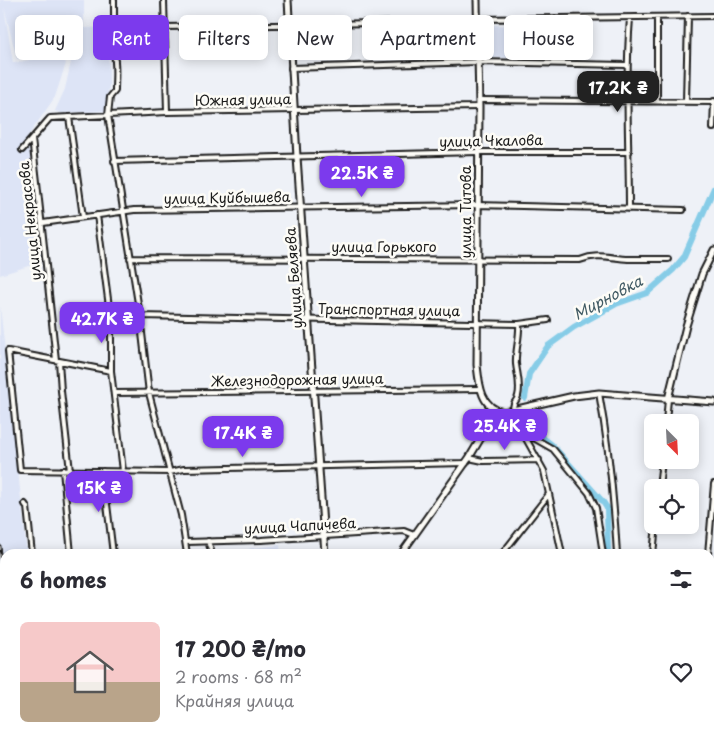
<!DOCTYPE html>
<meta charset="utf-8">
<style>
body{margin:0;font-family:"Playpen Sans",sans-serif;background:#f2f2f3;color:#2b2b33;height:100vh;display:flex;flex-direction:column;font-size:19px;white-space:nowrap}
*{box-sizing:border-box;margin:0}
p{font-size:16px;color:#7c7c81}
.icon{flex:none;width:28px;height:28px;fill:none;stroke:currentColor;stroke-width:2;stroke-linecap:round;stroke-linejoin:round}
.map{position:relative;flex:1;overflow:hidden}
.panel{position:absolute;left:0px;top:549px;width:715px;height:196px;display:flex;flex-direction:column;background:#fff;border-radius:15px 15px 0 0;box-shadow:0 2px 12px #0003}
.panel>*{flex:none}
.banner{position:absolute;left:15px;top:15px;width:685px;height:45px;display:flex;gap:10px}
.needle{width:32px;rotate:156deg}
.buttons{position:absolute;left:644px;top:414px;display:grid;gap:10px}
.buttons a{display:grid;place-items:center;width:55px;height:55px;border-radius:8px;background:#fff;box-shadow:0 2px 12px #0003;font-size:25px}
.price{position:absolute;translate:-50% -42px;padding:0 11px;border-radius:10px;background:#7c3aed;color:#fff;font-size:16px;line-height:32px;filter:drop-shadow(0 1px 2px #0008)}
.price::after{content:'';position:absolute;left:50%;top:30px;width:15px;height:11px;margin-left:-8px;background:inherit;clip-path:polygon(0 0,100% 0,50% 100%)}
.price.on{background:#222;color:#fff}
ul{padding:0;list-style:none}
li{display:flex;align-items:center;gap:15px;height:125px;padding:0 20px}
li+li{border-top:1px solid #e1e1e2}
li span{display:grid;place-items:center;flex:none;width:140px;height:100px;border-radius:8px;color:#555}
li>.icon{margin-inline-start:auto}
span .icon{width:60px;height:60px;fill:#fffc;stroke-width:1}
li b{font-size:21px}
h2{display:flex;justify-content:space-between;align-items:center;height:60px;padding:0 20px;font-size:21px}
.chip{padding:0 18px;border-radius:8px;background:#fff;box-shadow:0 2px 12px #0003;font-size:18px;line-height:45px}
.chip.on{background:#7c3aed;color:#fff}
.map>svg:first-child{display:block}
</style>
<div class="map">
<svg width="714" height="744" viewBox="0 0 714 744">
<rect width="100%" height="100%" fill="#eef1f7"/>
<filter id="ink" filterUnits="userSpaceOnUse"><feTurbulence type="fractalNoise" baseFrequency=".02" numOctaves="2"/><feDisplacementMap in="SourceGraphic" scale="10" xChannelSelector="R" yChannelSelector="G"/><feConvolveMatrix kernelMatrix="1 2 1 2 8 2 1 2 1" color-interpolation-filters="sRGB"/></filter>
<g filter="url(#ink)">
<path fill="#dde4f6" d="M0,0H84V28L108,27L109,86L105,111L61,113L55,111L65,89L71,62L58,49L17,59L4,7L13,63L56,55L66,63L55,97L28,136L41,262L0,275Z
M484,25L571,27L570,57L483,58Z
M0,306L27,554H5V686L0,663Z
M280,545L281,554H232L252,548Z
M0,670L5,706V740H10V744H0Z
M11,740H48V744H12Z"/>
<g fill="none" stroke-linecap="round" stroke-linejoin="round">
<path stroke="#86cce7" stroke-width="6" d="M525,398L529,374L548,346L574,327L616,304L647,293L673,270L684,257L714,188
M528,416L535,432L552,445L603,502L607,508L608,554
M497,744L500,740"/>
<defs>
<path id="street" d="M114,0V38C111,47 115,53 115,62C116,72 115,81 115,91L110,97L108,115L140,316L149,393L181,515L187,554
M164,0L167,112
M477,19L714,16
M165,27L477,21
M291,68L478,62L626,65
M479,100L714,102
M657,101V17
M686,101L688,16
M69,117L83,217
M713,128L714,101
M32,139C41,213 48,287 56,360
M22,150L50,118L167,112L479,107
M114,161L478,152H629
M629,209C629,145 625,82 630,18
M97,215L111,322V371L123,471
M43,223L134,210L477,205L683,210
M130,258L580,260C598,253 610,258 628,259C641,259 654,259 668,259
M140,316L470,323L519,324L548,320
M59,361L61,391L70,471
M111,371L8,351L20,470L170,472L184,469L466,463
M114,393L480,389
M599,393C609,447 614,500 617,554
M513,411C513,399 516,404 518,396C521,385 517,374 516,364C515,351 520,337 519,324
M504,412L525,437L544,471L562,554
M666,422L668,399
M518,429L553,449L589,493L596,508L603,554
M469,458L483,461L539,460
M63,470L71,554
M103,471L113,554
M659,488L662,460
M25,504L27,507L32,554
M208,541L212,554
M186,542L261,540L404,531L414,535
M502,554L549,494
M653,554L656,525
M708,554L714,484
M91,740L92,744
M134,740V744
M173,740L174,744
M207,740V744
M233,740V744
M628,740L629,744
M59,744V740
M352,744L355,740
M422,744L425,740
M486,744L489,740
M542,744V740"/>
<path id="secondary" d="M288,0L297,157L325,554
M477,0L479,107L477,365C479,384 481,409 504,412L574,396L599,393L714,402
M668,399L686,326L702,274L714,250
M401,554L469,458L497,411
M267,744L269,740"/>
</defs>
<use href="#street" stroke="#1c1c1c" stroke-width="8"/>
<use href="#secondary" stroke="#1c1c1c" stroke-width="9"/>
<use href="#street" stroke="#fdfcf7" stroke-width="4"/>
<use href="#secondary" stroke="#fdfcf7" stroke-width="5"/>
<defs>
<path id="rail" d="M0,546L5,590
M2,584L5,611
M1,605L5,635
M22,740L23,744"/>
</defs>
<use href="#rail" stroke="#1c1c1c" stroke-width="3"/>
<use href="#rail" stroke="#fdfcf7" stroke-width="1" stroke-dasharray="4" stroke-linecap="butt"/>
</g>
</g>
<g text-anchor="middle" stroke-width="5" stroke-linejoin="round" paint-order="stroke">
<g font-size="14" fill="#1c1c1c" stroke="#fdfcf7">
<text transform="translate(243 100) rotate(-1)" y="5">Южная улица</text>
<text transform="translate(491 141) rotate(-1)" y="5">улица Чкалова</text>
<text transform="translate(227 198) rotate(-1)" y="5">улица Куйбышева</text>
<text transform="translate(466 212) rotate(-90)" y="5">улица Титова</text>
<text transform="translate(30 221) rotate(-96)" y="5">улица Некрасова</text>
<text x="384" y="252">улица Горького</text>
<text transform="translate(294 278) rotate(-94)" y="5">улица Беляева</text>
<text transform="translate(389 310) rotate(1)" y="5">Транспортная улица</text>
<text transform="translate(297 380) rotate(-1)" y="5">Железнодорожная улица</text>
<text transform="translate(300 526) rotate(-3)" y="5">улица Чапичева</text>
</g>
<g font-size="15" font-style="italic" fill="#415a63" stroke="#fdfcf7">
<text transform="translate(608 298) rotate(-28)" y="5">Мирновка</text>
</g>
</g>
</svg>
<div class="buttons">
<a><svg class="needle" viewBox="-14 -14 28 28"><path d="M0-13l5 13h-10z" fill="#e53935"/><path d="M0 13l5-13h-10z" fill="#7c7c81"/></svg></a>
<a><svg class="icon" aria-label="locate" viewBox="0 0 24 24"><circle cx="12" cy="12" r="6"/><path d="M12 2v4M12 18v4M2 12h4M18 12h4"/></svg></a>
</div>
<b class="price on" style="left:618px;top:113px">17.2K ₴</b>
<b class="price" style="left:362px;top:198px">22.5K ₴</b>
<b class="price" style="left:102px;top:344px">42.7K ₴</b>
<b class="price" style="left:505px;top:451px">25.4K ₴</b>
<b class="price" style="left:243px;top:458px">17.4K ₴</b>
<b class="price" style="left:99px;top:513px">15K ₴</b>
<div class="banner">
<a class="chip">Buy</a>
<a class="chip on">Rent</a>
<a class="chip">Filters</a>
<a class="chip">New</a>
<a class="chip">Apartment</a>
<a class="chip">House</a>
</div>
<section class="panel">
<h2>6 homes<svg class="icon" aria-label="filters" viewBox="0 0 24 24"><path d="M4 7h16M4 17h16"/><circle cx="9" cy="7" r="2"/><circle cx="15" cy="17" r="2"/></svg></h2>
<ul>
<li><span style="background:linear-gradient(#f6c9c9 60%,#b9a48a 0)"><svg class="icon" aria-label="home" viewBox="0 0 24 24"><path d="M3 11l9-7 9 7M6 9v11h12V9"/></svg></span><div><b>17 200 ₴/mo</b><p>2 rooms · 68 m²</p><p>Крайняя улица</p></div><svg class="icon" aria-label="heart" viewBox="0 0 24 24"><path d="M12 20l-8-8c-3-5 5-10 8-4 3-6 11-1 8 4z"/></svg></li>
</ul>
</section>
</div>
